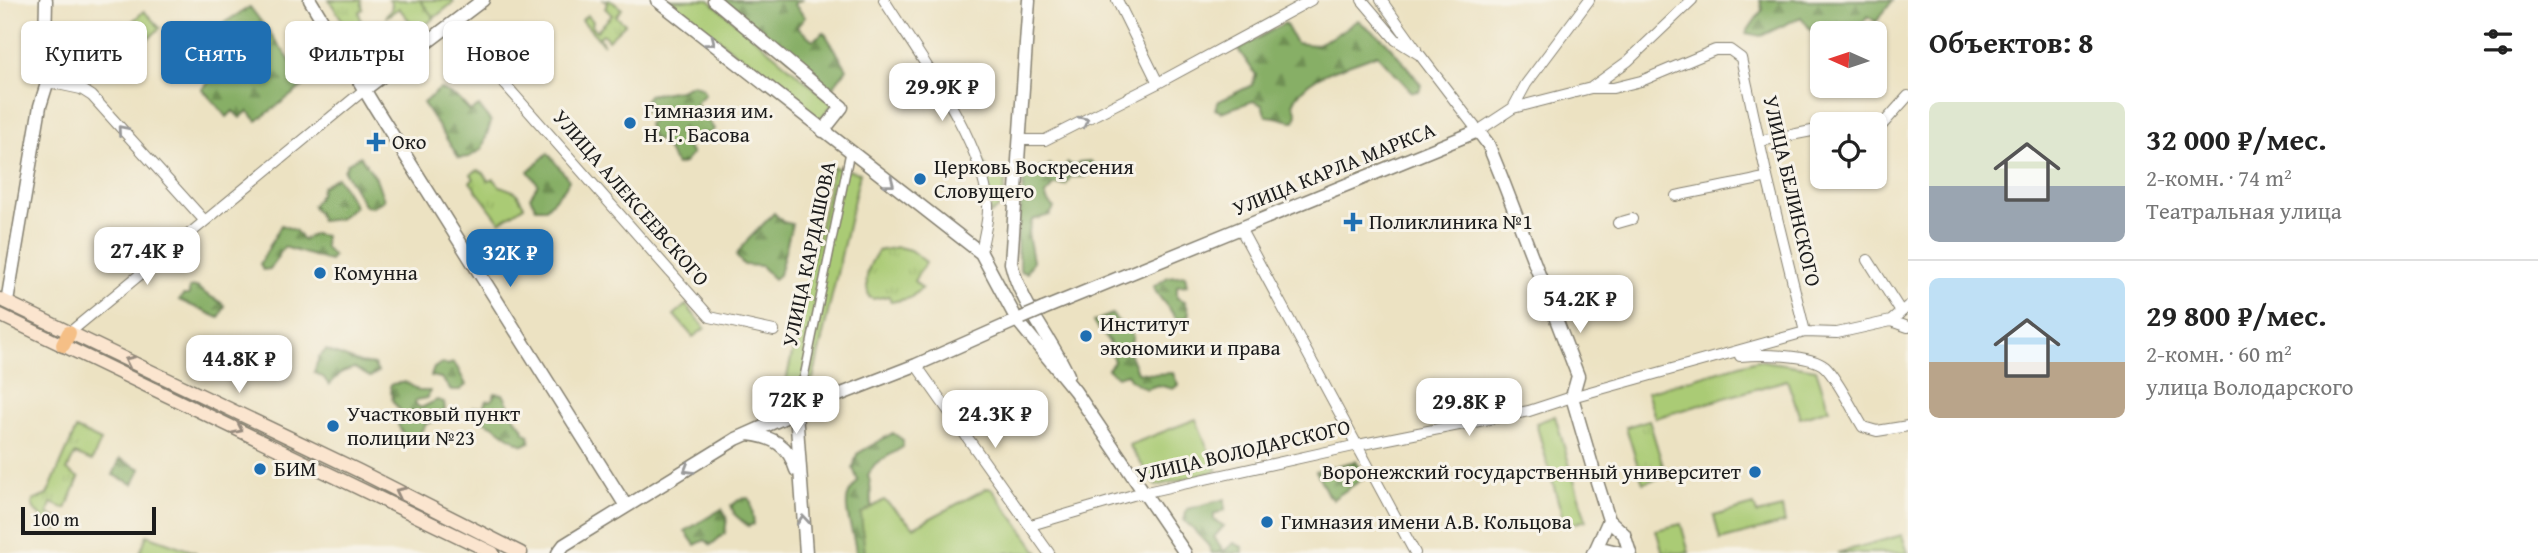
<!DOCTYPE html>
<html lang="ru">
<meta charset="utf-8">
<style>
body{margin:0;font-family:"Gentium Book Plus",serif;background:#f2f2f2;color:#222;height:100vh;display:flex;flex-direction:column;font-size:26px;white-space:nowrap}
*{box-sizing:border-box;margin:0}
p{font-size:23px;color:#767676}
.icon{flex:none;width:38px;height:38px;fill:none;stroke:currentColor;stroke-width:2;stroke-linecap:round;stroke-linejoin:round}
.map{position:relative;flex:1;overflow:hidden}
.drawer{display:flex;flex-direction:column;background:#fff;width:630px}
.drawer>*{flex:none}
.top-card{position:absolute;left:21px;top:21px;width:665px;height:63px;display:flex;gap:14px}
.needle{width:46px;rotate:273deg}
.fabs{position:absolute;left:1810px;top:21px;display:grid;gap:14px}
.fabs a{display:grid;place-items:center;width:77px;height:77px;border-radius:10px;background:#fff;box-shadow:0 2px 5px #0004;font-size:35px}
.scale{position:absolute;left:21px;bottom:18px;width:135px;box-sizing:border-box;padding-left:7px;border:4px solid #1c1c1c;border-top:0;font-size:19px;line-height:24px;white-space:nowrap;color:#1c1c1c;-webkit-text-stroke:5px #f7f3e8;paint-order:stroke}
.price{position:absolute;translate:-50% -60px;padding:0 16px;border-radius:14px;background:#fff;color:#222;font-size:23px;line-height:46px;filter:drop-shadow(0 2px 4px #0008)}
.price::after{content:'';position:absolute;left:50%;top:42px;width:21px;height:16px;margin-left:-10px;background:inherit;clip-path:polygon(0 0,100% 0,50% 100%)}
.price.on{background:#1f6fb2;color:#fff}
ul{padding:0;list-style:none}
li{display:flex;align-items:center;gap:21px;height:175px;padding:0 21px}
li+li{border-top:2px solid #e0e0e0}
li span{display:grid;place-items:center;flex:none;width:196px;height:140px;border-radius:10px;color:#555}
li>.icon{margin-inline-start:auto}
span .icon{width:84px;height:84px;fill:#fffc;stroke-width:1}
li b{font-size:30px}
h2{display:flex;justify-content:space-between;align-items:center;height:84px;padding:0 21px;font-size:30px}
.chip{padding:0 24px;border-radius:10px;background:#fff;box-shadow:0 2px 5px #0004;font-size:24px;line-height:63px}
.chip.on{background:#1f6fb2;color:#fff}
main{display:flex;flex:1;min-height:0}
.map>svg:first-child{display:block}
</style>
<main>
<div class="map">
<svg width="1908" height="553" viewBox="0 0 1908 553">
<defs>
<pattern id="grass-tufts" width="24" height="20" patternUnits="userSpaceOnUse" patternTransform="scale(1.75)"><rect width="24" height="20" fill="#aacb74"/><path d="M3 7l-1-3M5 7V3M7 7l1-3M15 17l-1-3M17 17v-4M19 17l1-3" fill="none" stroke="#92ae64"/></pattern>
<pattern id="forest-firs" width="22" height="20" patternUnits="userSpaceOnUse" patternTransform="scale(1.75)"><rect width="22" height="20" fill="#87af66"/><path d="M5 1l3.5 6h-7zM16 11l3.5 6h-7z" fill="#6e8e53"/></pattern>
</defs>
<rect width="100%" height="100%" fill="#f7f3e8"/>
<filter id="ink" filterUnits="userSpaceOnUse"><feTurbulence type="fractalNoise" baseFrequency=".0143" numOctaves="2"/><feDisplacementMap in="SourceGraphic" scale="14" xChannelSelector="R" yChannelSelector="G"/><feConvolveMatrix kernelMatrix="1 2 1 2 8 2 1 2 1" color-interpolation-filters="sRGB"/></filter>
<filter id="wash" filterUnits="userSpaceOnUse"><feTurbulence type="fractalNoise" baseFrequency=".00686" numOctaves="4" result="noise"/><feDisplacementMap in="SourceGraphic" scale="28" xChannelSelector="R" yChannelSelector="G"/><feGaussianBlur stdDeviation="1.57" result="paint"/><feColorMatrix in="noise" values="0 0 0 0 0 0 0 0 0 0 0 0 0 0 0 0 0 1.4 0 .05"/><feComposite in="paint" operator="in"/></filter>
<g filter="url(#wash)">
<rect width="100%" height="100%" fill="#ece2c2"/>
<path fill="url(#grass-tufts)" stroke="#637448" stroke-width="2" d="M329,0H361L363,9L359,12L362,25L352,35Z
M389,0H420L434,18L418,31L399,8L386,17V15L391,10L392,4Z
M604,0H610L622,9L616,16L625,24L608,40L603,34L599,37L604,45L582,20L587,15L593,21L592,26L597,31L612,15L605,8L608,3Z
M981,158L991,175L1006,176L1002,205L989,215L991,205Z
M478,170L484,173L488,181L494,179L500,186L516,192L524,206L500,222L470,182L474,179L471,174Z
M898,247L910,250L926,262L914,281L922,288L910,298L891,302L889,296L873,299L869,297C864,278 867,267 878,251Z
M1649,420L1666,476L1643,483L1626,427Z
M76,429L101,441L92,461L75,454L67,470L79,478L66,509L51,503L48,514L61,520L57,530L36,512L32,505L33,501L47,495Z
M1681,524L1689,553H1663L1656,530Z"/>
<path fill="url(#forest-firs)" stroke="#526641" stroke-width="2" d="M721,0H801L794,4L805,17L797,27L813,40L824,32L847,69L829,92Z
M1760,0H1893L1876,22L1868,16L1853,33H1822V45L1801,17L1761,36L1746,33L1762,10Z
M250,7L282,49L306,84L257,121L248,111L240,118L233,111L227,117L202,89L217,74L194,49L220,25Z
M1358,20C1366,28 1377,33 1385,41C1398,55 1410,70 1421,85L1419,91L1412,92L1377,54C1350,67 1305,72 1293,104L1297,114L1295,121C1285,121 1278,116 1266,116L1262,105L1253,101L1221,112L1215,109L1219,101L1252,85L1256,75L1238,49L1285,23L1296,43L1315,45L1332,37Z
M693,84L702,88L705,94L696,103L714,129L710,134L701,133L687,147L692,154L684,163L676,165L663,142L652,138L648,124L654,119L642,107L648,95L680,90Z
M440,89L459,99L470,111L479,106L491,122L482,149L469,157L459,158L423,103Z
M548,153L569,180L565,188L546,208H536L530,197L538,184L528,171Z
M360,156L376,178L384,200L372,207L365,206L344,171L348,163Z
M1091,161L1097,170L1084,177H1070L1066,185H1054L1045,195L1048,202L1054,208L1050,215L1032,220L1028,234L1033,261L1027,273L1020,271V259C1012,249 1023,190 1025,173L1034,172L1037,168H1044L1050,164L1056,172L1066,169L1067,163L1075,166L1079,162Z
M337,177L355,206L339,219L321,221L318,213L312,206L319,197L322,187Z
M774,213L783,222L792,224L779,275L774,279L761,266L744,265L736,256L744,244Z
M281,225L295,230L303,240L314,234L325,236V248L333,256L330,261L284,247L270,269L263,270L260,264Z
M1185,275L1187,285L1177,286V298L1185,301L1189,312L1188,317L1177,320C1170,308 1160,300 1153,287L1168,277Z
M197,287C208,298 216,297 225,306L219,318L179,300L183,295H189V288Z
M1112,314C1118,324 1127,326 1133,337L1128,350L1137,372L1153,374L1173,373L1178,385L1173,389L1158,385L1146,389L1131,380L1127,374L1117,377L1108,369L1114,362L1109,342L1093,322Z
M326,350L360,363L374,365L378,372L370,377L354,368L342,372L329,385L324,378L314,372L319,357Z
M442,363L448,365L453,363L457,367L466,385L460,390H451L441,378L431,376L434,368Z
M406,382L419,391H430L427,398L416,400L415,404L421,408L437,400L444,402L445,409L435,421L426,424L416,439L405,437L398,425L400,410L393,402L390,386L392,384Z
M495,393L503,394C510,406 512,418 523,427L524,432L529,435L530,442L524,445C512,441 505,433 494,426C485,421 477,420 468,413L474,407H483L486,401L492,400Z
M893,433L903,440V447L875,464L868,475C872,485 870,492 871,503C872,520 878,535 878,553H856C855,536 843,511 848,496C849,491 855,485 858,481L853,468L857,454Z
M120,459L141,469L133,484L113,475Z
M1356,461L1364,478L1333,499L1328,495L1316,471Z
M748,498L751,502L754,524L748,526L735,515L731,506L740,499Z
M1225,499V510L1214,514V520L1224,526L1214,537L1224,551L1234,543L1242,547L1243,553H1212L1208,545L1184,520L1187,509Z
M722,509L727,518L725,533L711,545L705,540L695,545L685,531Z"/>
<path fill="#aacb74" stroke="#637448" stroke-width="2" d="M420,0H452L454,2L434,18Z
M669,0H709L833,104L820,120Z
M144,11L160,28L126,60L110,42Z
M833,167L860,173L813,379L785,386Z
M686,305L705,328L693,337L674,315Z
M1757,360L1816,369L1829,409L1800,418L1787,380L1655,418L1647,392Z
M1555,416L1586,520L1565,526L1536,423Z
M1196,419L1217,471L1156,486L1129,445Z
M987,488L992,489L1039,553H865L861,514L884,500L914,527Z
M1754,505L1757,514L1782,508L1785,523L1720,540L1714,516Z
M147,535L197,553H140Z
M1902,535L1908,553H1837Z"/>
</g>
<g filter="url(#ink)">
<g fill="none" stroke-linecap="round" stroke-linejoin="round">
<defs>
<path id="pedestrian" d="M796,412L795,392L804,377L850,152"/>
<path id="minor" d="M884,0C919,56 982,138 988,205C989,220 983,238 981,253
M1117,0L1158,83
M1362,0L1396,40L1420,55L1478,131L1513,108L1526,84L1589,0
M1381,0L1416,49
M452,24L710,317L774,331
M48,82L81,89L92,96L204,220
M1592,87L1628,61L1692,0
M1513,108L1591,88H1613L1641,81L1715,50H1730L1741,58L1767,177L1805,332
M1874,134L1908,96
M1020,140H1045L1158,83L1311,0
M1760,141L1822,129
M1676,196C1706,189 1737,185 1767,177
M1618,223L1632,219
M1240,228L1415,553
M1868,260L1901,312
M1891,321L1908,327
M69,333L364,90
M1740,356C1759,354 1811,354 1825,367C1837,378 1853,411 1863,427L1877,431L1908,426
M916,365L1049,553
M1031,525L1133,495L1358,445L1529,411L1572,397L1805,332L1837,333L1891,321L1908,306"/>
<path id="tertiary" d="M310,0L373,104L626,506
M657,0L981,253L1017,320L1075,391L1185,553
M714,0L842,107L823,131
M1029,0L1011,263C1021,305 1050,336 1068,375
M364,90L483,0
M7,302L40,106L50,74L45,43L46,0
M1043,309L1478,131L1488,144L1501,176L1578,376L1572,397L1594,472L1609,520L1624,534L1630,553
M796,412L806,553
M748,434C773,437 789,445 796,470
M1595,551L1609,520
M558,553L564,545L736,439L808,407L916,365L1022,318
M1593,553L1605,549L1622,553"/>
<path id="secondary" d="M0,299L359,471L521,553
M0,315L493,553"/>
<path id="primary" d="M63,345L69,333"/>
</defs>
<use href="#pedestrian" stroke="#847f6f" stroke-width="10"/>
<use href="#minor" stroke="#847f6f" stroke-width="12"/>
<use href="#tertiary" stroke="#847f6f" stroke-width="15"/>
<use href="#secondary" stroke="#847f6f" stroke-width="15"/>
<use href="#primary" stroke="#847f6f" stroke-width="17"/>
<use href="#pedestrian" stroke="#fff" stroke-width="7"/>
<use href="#minor" stroke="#fff" stroke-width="10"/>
<use href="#tertiary" stroke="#fff" stroke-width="12"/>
<use href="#secondary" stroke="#fbe5cf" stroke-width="12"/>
<use href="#primary" stroke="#f5bf86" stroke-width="14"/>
<defs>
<path id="tertiary-bridge" d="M1022,318L1043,309"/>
</defs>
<use href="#tertiary-bridge" stroke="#847f6f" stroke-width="15" stroke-linecap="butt"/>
<use href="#tertiary-bridge" stroke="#fff" stroke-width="12"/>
</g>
<defs><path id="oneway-chevron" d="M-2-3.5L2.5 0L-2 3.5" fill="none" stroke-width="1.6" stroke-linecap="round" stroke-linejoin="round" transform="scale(1.75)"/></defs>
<g stroke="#999">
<use href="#oneway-chevron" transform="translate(711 42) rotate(38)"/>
<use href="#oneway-chevron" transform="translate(1084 121) rotate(-27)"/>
<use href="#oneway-chevron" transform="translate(122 130) rotate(-131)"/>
<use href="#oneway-chevron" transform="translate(890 183) rotate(38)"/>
<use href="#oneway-chevron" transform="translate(688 469) rotate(149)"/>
<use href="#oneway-chevron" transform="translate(803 520) rotate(-95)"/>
</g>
<g stroke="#978b7e">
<use href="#oneway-chevron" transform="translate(129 361) rotate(-155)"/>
<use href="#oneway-chevron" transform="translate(238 429) rotate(26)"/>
<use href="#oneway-chevron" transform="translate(400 492) rotate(-153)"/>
</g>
</g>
<g fill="#1f6fb2" stroke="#f7f3e8" stroke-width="2.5">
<circle cx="630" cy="123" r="7"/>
<path d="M372.5 131.5h7v7h7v7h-7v7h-7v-7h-7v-7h7z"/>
<circle cx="920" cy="179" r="7"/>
<path d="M1349.5 211.5h7v7h7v7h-7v7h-7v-7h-7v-7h7z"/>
<circle cx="320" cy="273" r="7"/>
<circle cx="1086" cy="336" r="7"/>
<circle cx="333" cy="426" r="7"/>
<circle cx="260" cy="469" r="7"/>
<circle cx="1755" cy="472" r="7"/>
<circle cx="1267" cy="522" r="7"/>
</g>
<g text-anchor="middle" stroke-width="6" stroke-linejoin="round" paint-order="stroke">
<g font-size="21" fill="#1c1c1c" stroke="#f7f3e8" text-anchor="start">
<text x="644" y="118">Гимназия им.<tspan x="644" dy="24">Н. Г. Басова</tspan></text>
<text x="392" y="149">Око</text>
<text x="934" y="174">Церковь Воскресения<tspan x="934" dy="24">Словущего</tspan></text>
<text x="1369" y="229">Поликлиника №1</text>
<text x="334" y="280">Комунна</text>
<text x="1100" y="331">Институт<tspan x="1100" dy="24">экономики и права</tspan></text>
<text x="347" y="421">Участковый пункт<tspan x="347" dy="24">полиции №23</tspan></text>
<text x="274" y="476">БИМ</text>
<text x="1741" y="479" text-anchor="end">Воронежский государственный университет</text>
<text x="1281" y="529">Гимназия имени А.В. Кольцова</text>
</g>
<g font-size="21" fill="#1c1c1c" stroke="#f7f3e8">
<text transform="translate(1334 169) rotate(-22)" y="7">УЛИЦА КАРЛА МАРКСА</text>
<text transform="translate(1792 191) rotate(77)" y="7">УЛИЦА БЕЛИНСКОГО</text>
<text transform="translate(631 198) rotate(49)" y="7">УЛИЦА АЛЕКСЕЕВСКОГО</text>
<text transform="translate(809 254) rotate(-78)" y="7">УЛИЦА КАРДАШОВА</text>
<text transform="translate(1243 451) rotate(-13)" y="7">УЛИЦА ВОЛОДАРСКОГО</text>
</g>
</g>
</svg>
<div class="fabs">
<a><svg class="needle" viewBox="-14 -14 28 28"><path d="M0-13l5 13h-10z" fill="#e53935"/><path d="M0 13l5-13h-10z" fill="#767676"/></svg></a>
<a><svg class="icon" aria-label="locate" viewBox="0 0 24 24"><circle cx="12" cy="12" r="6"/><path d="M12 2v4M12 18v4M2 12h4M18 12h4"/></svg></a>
</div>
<div class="scale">100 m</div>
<b class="price" style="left:942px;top:123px">29.9K ₽</b>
<b class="price" style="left:147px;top:287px">27.4K ₽</b>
<b class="price on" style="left:510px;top:289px">32K ₽</b>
<b class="price" style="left:1580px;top:335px">54.2K ₽</b>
<b class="price" style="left:239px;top:395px">44.8K ₽</b>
<b class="price" style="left:796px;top:436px">72K ₽</b>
<b class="price" style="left:1469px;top:438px">29.8K ₽</b>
<b class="price" style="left:995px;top:450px">24.3K ₽</b>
<div class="top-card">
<a class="chip">Купить</a>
<a class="chip on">Снять</a>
<a class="chip">Фильтры</a>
<a class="chip">Новое</a>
</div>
</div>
<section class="drawer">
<h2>Объектов: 8<svg class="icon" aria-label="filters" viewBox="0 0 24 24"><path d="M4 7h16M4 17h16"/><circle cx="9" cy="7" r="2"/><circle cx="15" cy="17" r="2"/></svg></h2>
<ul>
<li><span style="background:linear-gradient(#dfe7d0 60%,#9aa5b1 0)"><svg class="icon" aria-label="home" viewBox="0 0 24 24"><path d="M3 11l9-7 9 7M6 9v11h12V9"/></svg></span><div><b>32 000 ₽/мес.</b><p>2-комн. · 74 m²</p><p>Театральная улица</p></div></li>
<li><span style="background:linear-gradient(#bfe0f5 60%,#b9a48a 0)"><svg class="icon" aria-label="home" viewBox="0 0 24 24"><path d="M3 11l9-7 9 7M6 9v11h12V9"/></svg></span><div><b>29 800 ₽/мес.</b><p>2-комн. · 60 m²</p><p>улица Володарского</p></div></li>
</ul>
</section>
</main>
